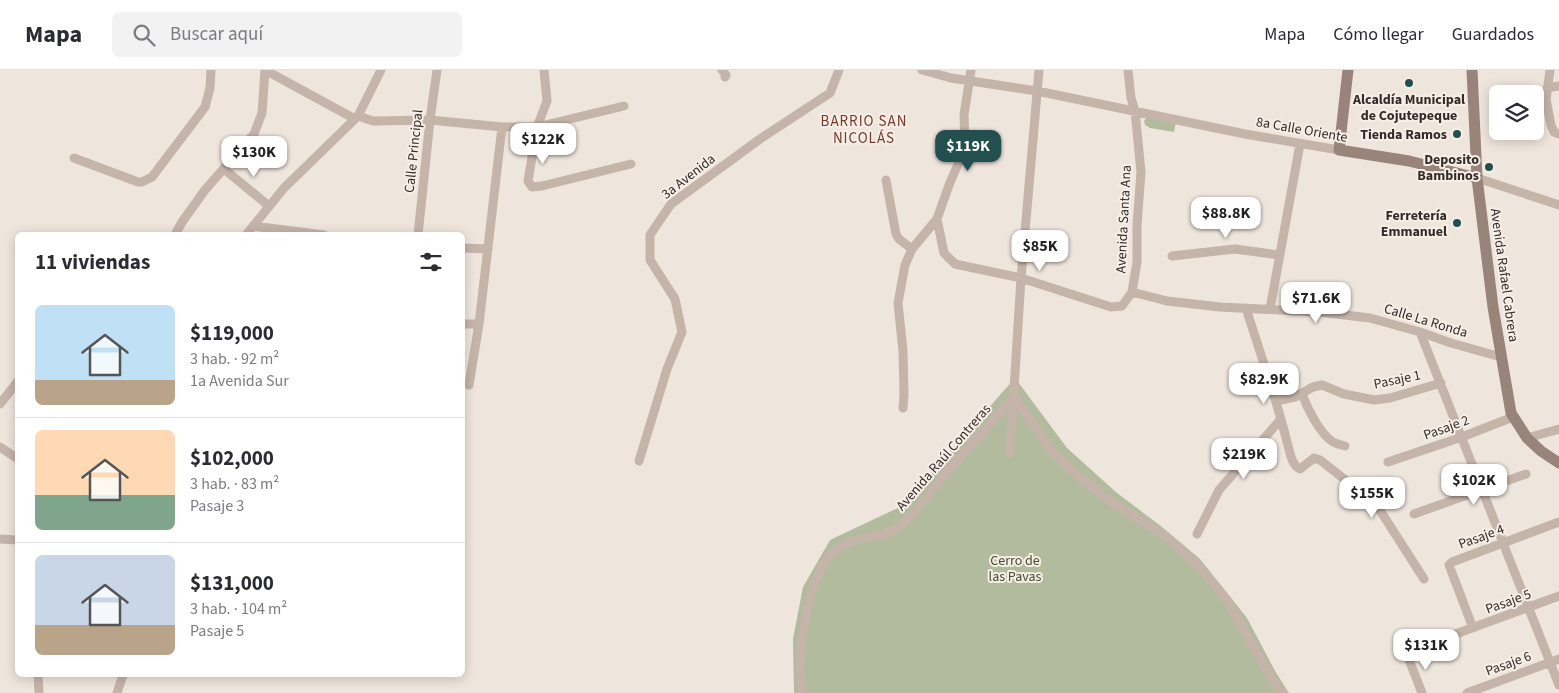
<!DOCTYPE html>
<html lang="es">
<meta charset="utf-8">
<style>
body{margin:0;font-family:"Source Sans 3",sans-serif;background:#f2f2f3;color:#2b2b33;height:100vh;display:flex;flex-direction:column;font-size:19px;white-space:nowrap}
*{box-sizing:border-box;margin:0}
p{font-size:16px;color:#7c7c81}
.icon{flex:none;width:28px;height:28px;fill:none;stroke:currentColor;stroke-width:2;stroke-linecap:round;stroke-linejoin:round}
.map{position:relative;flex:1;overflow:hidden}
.details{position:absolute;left:15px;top:162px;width:450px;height:445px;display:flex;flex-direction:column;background:#fff;border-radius:8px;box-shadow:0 2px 12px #0003}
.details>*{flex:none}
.fabs{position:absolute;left:1489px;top:15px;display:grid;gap:10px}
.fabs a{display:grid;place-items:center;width:55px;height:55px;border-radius:8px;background:#fff;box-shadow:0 2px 12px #0003;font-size:25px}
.price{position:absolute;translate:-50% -42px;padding:0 11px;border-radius:10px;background:#fff;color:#222;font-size:16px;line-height:32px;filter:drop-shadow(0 1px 2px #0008)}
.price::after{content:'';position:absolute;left:50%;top:30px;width:15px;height:11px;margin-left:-8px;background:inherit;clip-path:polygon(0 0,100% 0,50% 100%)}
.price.current{background:#234f4f;color:#fff}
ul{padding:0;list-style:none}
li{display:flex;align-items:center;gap:15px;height:125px;padding:0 20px}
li+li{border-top:1px solid #e1e1e2}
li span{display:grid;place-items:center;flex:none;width:140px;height:100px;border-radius:8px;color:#555}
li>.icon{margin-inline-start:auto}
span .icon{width:60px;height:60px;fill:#fffc;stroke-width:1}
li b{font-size:21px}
h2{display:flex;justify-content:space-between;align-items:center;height:60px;padding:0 20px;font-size:21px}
header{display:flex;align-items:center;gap:30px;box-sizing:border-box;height:70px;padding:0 25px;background:#fff;border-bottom:1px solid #e1e1e2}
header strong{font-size:24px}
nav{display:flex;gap:28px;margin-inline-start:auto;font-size:18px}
.search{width:350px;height:45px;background:#f2f2f3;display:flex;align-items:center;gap:12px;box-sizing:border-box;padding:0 18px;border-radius:8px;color:#7c7c81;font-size:19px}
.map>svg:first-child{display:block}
</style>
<header>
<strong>Mapa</strong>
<div class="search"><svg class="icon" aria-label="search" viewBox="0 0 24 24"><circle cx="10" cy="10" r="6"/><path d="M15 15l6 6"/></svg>Buscar aquí</div>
<nav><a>Mapa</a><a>Cómo llegar</a><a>Guardados</a></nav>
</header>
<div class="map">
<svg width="1559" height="623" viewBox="0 0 1559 623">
<rect width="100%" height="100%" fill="#eee5dc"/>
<path fill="#b3bb9e" d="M1146,48H1151L1176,52L1174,62L1150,58L1145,55L1144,51Z
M1015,308L1067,378L1117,423L1162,457L1200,489L1247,548L1275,601L1289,623H794L793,569L803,517L830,470L902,436Z"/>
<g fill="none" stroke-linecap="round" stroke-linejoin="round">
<path stroke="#c5b4a9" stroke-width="9" d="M265,0L355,49
M544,0L547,31L537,57L528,111L532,117L542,116L631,94
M722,0L726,5L725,7
M922,0L951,8L1037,21L1245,64L1339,80
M971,0L964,45L965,78L949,115L937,149L944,183L955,194L1021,208L1111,237L1122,236L1132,222L1137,192V155L1141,102L1135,41L1131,28L1128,0
M1550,0L1546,30L1551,55L1554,62L1559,64
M1547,18L1559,16
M358,46L373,51L430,50L502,57H537L624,36
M74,88L138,112H142L152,107L205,37L210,18L211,0
M224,99L269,136
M1477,108L1559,135
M886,110L896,164L899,169L912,179
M253,156L324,165
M175,165L182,152L205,120L254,64L262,43L265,0
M246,165L284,118L358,46L381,0
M418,165L430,50L437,0
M462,178L488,179
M1172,186L1235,179L1279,185
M1132,222L1167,231L1220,237L1319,242L1370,248L1420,262L1451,273L1501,287
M1246,238C1260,283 1276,327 1287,372C1290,381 1291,395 1300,399L1314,388L1320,390L1376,434L1424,509
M1270,239L1300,74
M462,254H479
M1420,262L1559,615
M469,315L479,254L502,57
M1302,324C1307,338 1320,364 1333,372C1337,374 1341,375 1345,376
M1276,331L1295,327L1313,317L1322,315L1344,324L1374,330L1390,328L1441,313
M0,334L18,311
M903,338L904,325L903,281L898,233L905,195L912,179L937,149
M1527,368L1559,359
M0,377L18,389
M1010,383L1021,208L1039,0
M639,391L667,299L682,262L675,229L650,190V165L671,134L760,69L830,23L839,0
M1388,392L1462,367L1513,347
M1414,444L1526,404
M1197,464L1219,420L1281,349
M0,469L18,470
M1473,558L1449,495L1452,492L1559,452
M38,605L39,623
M117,623L123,605
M802,623C801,614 799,605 800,596C800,568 810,514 826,490C830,485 838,479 843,475C860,465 884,469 900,456C919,440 932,419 948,401C969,376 992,352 1014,327L1050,379L1076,404L1106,428L1167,467L1201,498L1227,530L1271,607L1283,623
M1422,623L1408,587L1409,581L1559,526
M1467,623L1559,589"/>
<path stroke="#98847b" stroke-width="11" d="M1348,0L1339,80L1409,91L1477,108
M1472,0L1477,108L1493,237L1511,343L1527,368L1541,381L1559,393"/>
</g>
<g fill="#234f4f" stroke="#f7efe7" stroke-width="2">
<circle cx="1409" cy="13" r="5"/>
<circle cx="1457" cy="64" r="5"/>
<circle cx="1489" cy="97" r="5"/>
<circle cx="1457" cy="153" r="5"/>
</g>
<g text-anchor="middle" stroke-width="4" stroke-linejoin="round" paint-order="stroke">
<g font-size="14" font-weight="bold" fill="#332b28" stroke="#f7efe7" text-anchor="end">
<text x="1409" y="34" text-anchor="middle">Alcaldía Municipal<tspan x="1409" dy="16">de Cojutepeque</tspan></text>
<text x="1447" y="69">Tienda Ramos</text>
<text x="1479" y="94">Deposito<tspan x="1479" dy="16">Bambinos</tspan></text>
<text x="1447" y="150">Ferretería<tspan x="1447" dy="16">Emmanuel</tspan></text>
</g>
<g font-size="14" fill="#332b28" stroke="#f7efe7">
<text transform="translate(1302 59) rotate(10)" y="5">8a Calle Oriente</text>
<text transform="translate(413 81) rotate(-84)" y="5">Calle Principal</text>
<text transform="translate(688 106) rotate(-38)" y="5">3a Avenida</text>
<text transform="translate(1123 149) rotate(-87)" y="5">Avenida Santa Ana</text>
<text transform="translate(1505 205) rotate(82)" y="5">Avenida Rafael Cabrera</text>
<text transform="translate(1426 250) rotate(17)" y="5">Calle La Ronda</text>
<text transform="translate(1397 309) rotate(-12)" y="5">Pasaje 1</text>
<text transform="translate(1446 357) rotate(-20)" y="5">Pasaje 2</text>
<text transform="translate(943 387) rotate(-49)" y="5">Avenida Raúl Contreras</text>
<text transform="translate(1481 466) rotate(-20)" y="5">Pasaje 4</text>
<text transform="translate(1508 531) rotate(-20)" y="5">Pasaje 5</text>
<text transform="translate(1508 593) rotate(-20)" y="5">Pasaje 6</text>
</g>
<g font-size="14" fill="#444e2f" stroke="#f7efe7">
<text x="1015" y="495">Cerro de<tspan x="1015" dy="16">las Pavas</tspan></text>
</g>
<g font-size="15" letter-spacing="1" fill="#78392b" stroke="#f7efe7">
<text x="864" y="56">BARRIO SAN<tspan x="864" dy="17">NICOLÁS</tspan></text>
</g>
</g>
</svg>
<div class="fabs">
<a><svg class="icon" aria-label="layers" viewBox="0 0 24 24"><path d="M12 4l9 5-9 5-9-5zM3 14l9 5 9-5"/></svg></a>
</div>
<b class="price" style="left:543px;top:95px">$122K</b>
<b class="price current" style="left:968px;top:102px">$119K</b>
<b class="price" style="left:254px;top:108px">$130K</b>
<b class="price" style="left:1226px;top:169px">$88.8K</b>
<b class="price" style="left:1040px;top:202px">$85K</b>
<b class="price" style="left:1316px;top:254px">$71.6K</b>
<b class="price" style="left:1264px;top:335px">$82.9K</b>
<b class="price" style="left:1244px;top:410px">$219K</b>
<b class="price" style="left:1474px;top:436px">$102K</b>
<b class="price" style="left:1372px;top:449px">$155K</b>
<b class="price" style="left:1426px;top:601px">$131K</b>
<section class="details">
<h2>11 viviendas<svg class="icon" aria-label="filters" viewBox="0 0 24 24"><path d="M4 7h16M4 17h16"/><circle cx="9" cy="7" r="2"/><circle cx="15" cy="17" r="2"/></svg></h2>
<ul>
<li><span style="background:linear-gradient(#bfe0f5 75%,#b9a48a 0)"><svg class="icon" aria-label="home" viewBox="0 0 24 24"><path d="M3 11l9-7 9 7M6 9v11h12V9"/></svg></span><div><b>$119,000</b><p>3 hab. · 92 m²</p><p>1a Avenida Sur</p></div></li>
<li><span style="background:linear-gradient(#ffd9b3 65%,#7fa58c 0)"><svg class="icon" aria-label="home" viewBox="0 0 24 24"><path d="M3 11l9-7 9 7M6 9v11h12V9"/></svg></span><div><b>$102,000</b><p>3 hab. · 83 m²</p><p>Pasaje 3</p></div></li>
<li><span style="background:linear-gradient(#c9d6e8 70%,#b9a48a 0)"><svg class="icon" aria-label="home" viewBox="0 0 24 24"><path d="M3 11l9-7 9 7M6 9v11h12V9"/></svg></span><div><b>$131,000</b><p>3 hab. · 104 m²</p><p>Pasaje 5</p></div></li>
</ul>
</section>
</div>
